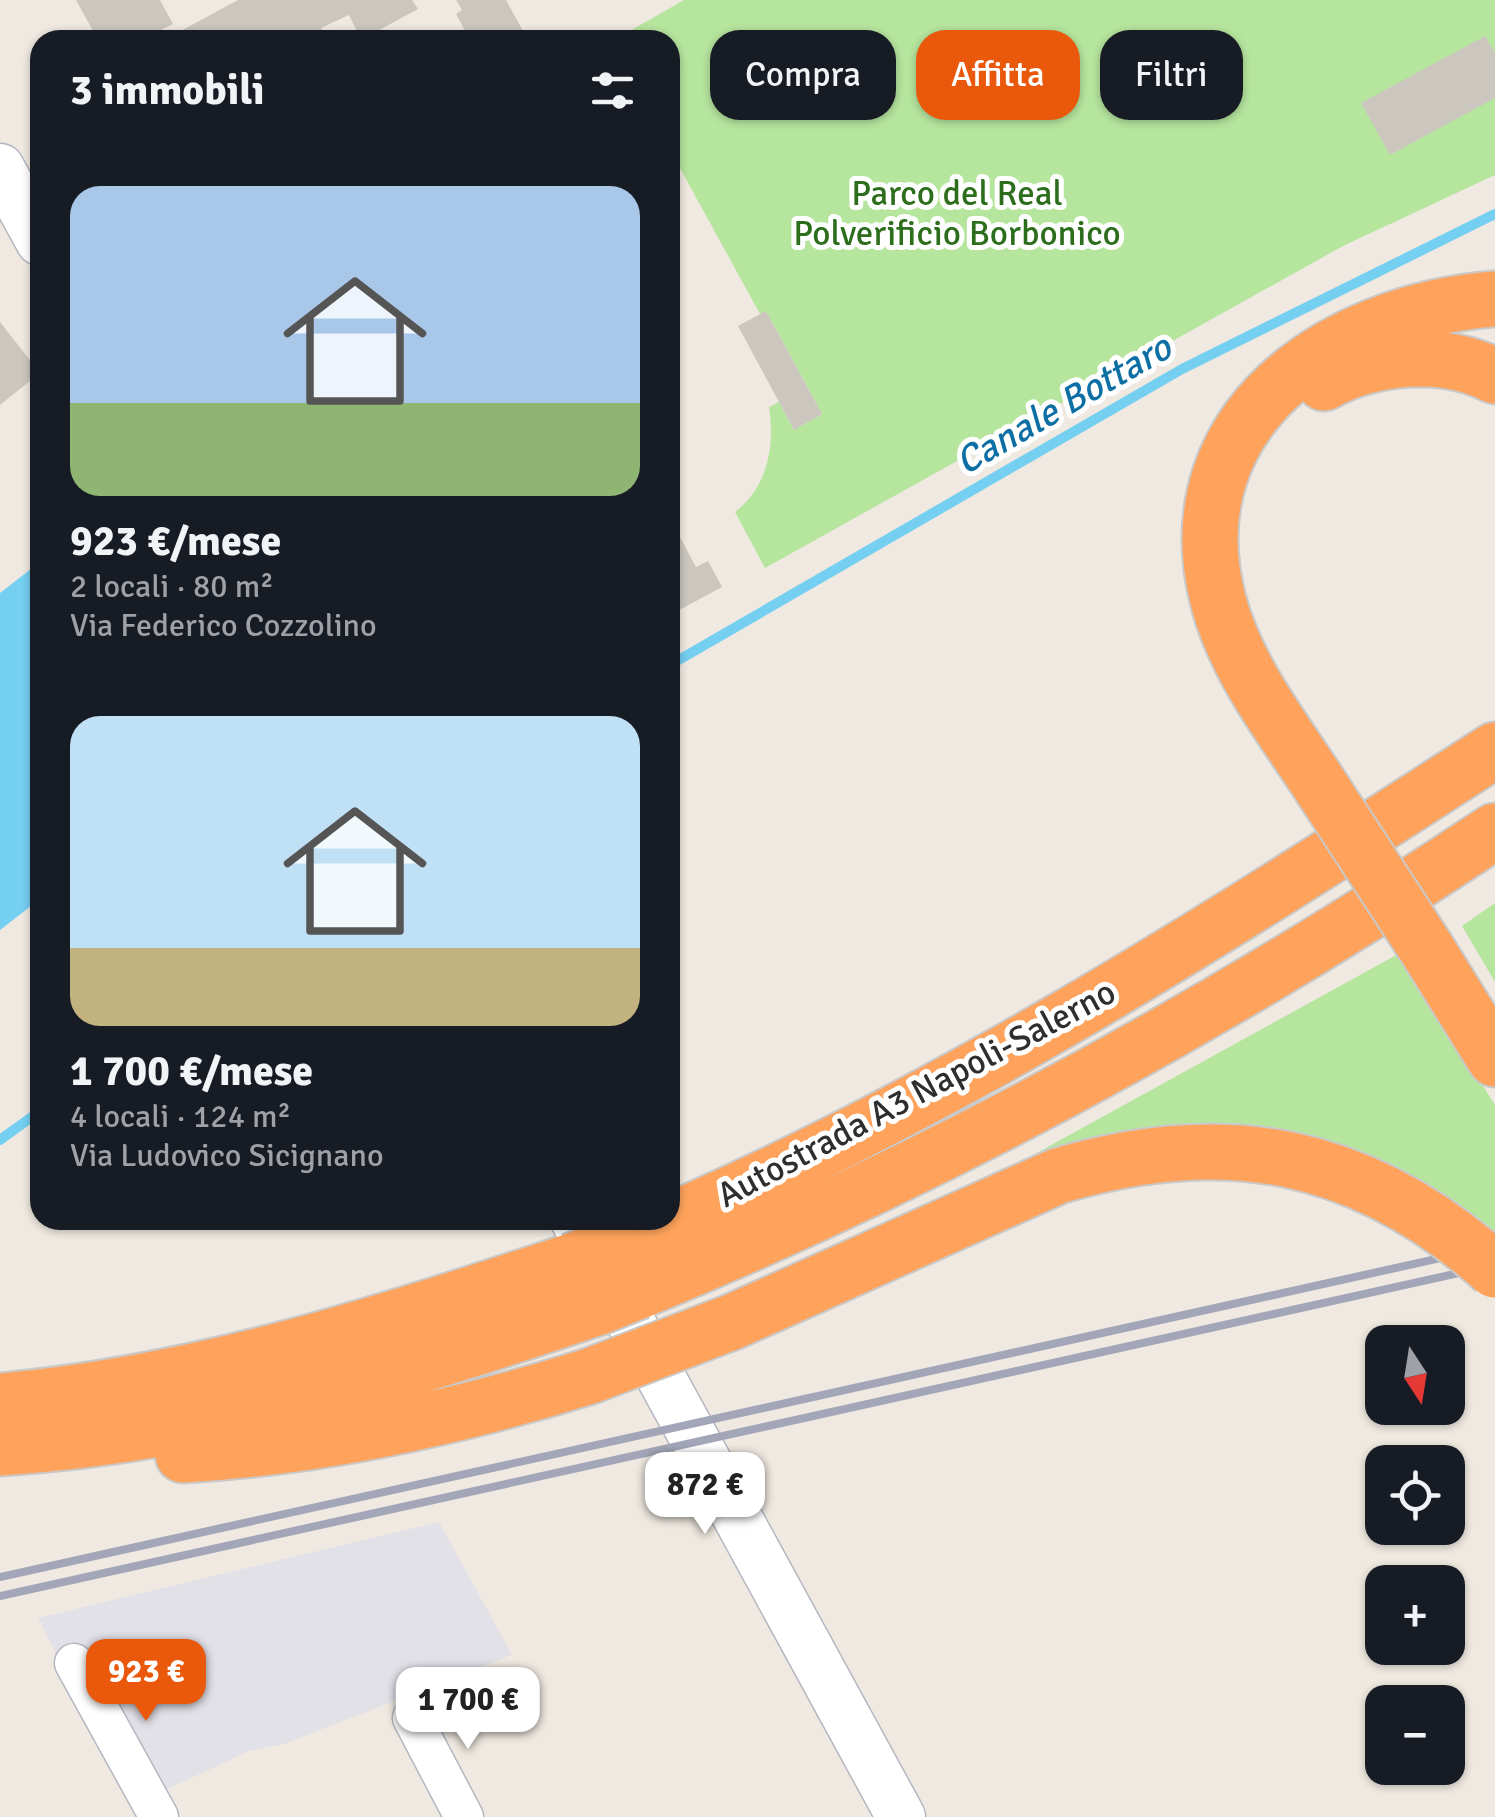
<!DOCTYPE html>
<html lang="it">
<meta charset="utf-8">
<style>
body{margin:0;font-family:Signika,sans-serif;background:#20242c;color:#f1f3f6;height:100vh;display:flex;flex-direction:column;font-size:38px;white-space:nowrap}
*{box-sizing:border-box;margin:0}
p{font-size:32px;color:#9ea1a6}
.icon{flex:none;width:55px;height:55px;fill:none;stroke:currentColor;stroke-width:2;stroke-linecap:round;stroke-linejoin:round}
.map{position:relative;flex:1;overflow:hidden}
.panel{position:absolute;left:30px;top:30px;width:650px;height:1200px;display:flex;flex-direction:column;background:#171b24;border-radius:30px;box-shadow:0 2px 8px #0004}
.panel>*{flex:none}
.banner{position:absolute;left:710px;top:30px;width:635px;height:90px;display:flex;gap:20px}
.needle{width:65px;rotate:168deg}
.tools{position:absolute;left:1365px;top:1325px;display:grid;gap:20px}
.tools a{display:grid;place-items:center;width:100px;height:100px;border-radius:20px;background:#171b24;box-shadow:0 2px 8px #0004;font-size:50px}
.price{position:absolute;translate:-50% -85px;padding:0 22px;border-radius:20px;background:#fff;color:#222;font-size:32px;line-height:65px;filter:drop-shadow(0 2px 5px #0008)}
.price::after{content:'';position:absolute;left:50%;top:60px;width:30px;height:22px;margin-left:-15px;background:inherit;clip-path:polygon(0 0,100% 0,50% 100%)}
.price.on{background:#ea580c;color:#fff}
ul{padding:0;list-style:none}
li{display:grid;align-content:center;gap:20px;height:530px;padding:0 40px}
li span{display:grid;place-items:center;height:310px;border-radius:30px;color:#555}
li>.icon{margin-inline-start:auto}
span .icon{width:180px;height:180px;fill:#fffc;stroke-width:1}
li b{font-size:42px}
h2{display:flex;justify-content:space-between;align-items:center;height:120px;padding:0 40px;font-size:42px}
.pill{padding:0 35px;border-radius:30px;background:#171b24;box-shadow:0 2px 8px #0004;font-size:35px;line-height:90px}
.pill.on{background:#ea580c;color:#fff}
.map>svg:first-child{display:block}
</style>
<div class="map">
<svg width="1495" height="1817" viewBox="0 0 1495 1817">
<rect width="100%" height="100%" fill="#efe9e1"/>
<path fill="#e3e1e8" d="M439,1522L512,1655L284,1744L249,1751L133,1805L38,1618Z"/>
<path fill="#b6e59e" d="M684,0H1495V175L1343,246L765,568L735,512C768,487 775,446 769,407L779,402L794,430L822,414L766,311L760,314L670,150V40H614Z
M1495,903V982L1462,926Z
M1400,953L1495,1105V1230L1477,1235L1405,1185L1039,1162L1035,1154Z"/>
<path fill="#75cff0" d="M40,562V899L0,930V593Z"/>
<g fill="none" stroke-linecap="round" stroke-linejoin="round">
<path stroke="#75cff0" stroke-width="10" d="M670,665L1182,369L1495,214
M0,1140L40,1111"/>
</g>
<path fill="#cbc7bf" d="M76,0H160L173,24L153,34L157,40H98Z
M238,0H412L418,9L361,40L349,15L321,28L327,40H164Z
M456,0H506L528,40H470L456,14L462,10Z
M1485,36L1495,53V98L1390,155L1361,103Z
M766,311L822,414L794,430L738,326Z
M0,322L40,373L0,405Z
M673,524L696,567L708,561L722,587L670,615Z"/>
<g fill="none" stroke-linecap="round" stroke-linejoin="round">
<defs>
<path id="minor" d="M74,1663L159,1817
M412,1718L464,1817"/>
<path id="tertiary" d="M0,168L40,241
M575,1220L901,1817"/>
<path id="motorway" d="M1324,383C1372,356 1444,349 1495,376
M1325,793C1286,732 1236,671 1218,600C1172,419 1333,311 1495,299
M1428,951L1495,1059
M615,1244C927,1117 1213,932 1495,750
M639,1291C939,1168 1226,1010 1495,831
M0,1401C198,1383 384,1324 572,1261
M0,1448C208,1435 403,1374 599,1307
M183,1455C323,1447 457,1418 590,1376"/>
</defs>
<use href="#minor" stroke="#b4b7c1" stroke-width="41"/>
<use href="#tertiary" stroke="#b4b7c1" stroke-width="51"/>
<use href="#motorway" stroke="#c9c9c9" stroke-width="59"/>
<use href="#minor" stroke="#fff" stroke-width="38"/>
<use href="#tertiary" stroke="#fff" stroke-width="48"/>
<use href="#motorway" stroke="#ffa35c" stroke-width="55"/>
<path stroke="#a3a6b8" stroke-width="8" d="M0,1577L1495,1246
M0,1596L1495,1265"/>
<defs>
<path id="motorway-bridge" d="M1325,793L1428,951
M572,1261L615,1244
M599,1307L639,1291
M590,1376L732,1322L1058,1176C1225,1126 1364,1152 1495,1270"/>
</defs>
<use href="#motorway-bridge" stroke="#c9c9c9" stroke-width="59" stroke-linecap="butt"/>
<use href="#motorway-bridge" stroke="#ffa35c" stroke-width="55"/>
</g>
<g text-anchor="middle" stroke-width="10" stroke-linejoin="round" paint-order="stroke">
<g font-size="35" fill="#2c6e1b" stroke="#fff">
<text x="957" y="205">Parco del Real<tspan x="957" dy="40">Polverificio Borbonico</tspan></text>
</g>
<g font-size="35" fill="#2e2e2e" stroke="#fff">
<text transform="translate(916 1093) rotate(-28)" y="12">Autostrada A3 Napoli-Salerno</text>
</g>
<g font-size="38" font-style="italic" fill="#0d6fa3" stroke="#fff">
<text transform="translate(1063 404) rotate(-30)" y="13">Canale Bottaro</text>
</g>
</g>
</svg>
<div class="tools">
<a><svg class="needle" viewBox="-14 -14 28 28"><path d="M0-13l5 13h-10z" fill="#e53935"/><path d="M0 13l5-13h-10z" fill="#9ea1a6"/></svg></a>
<a><svg class="icon" aria-label="locate" viewBox="0 0 24 24"><circle cx="12" cy="12" r="6"/><path d="M12 2v4M12 18v4M2 12h4M18 12h4"/></svg></a>
<a>+</a>
<a>−</a>
</div>
<b class="price" style="left:705px;top:1537px">872 €</b>
<b class="price on" style="left:146px;top:1724px">923 €</b>
<b class="price" style="left:468px;top:1752px">1 700 €</b>
<div class="banner">
<a class="pill">Compra</a>
<a class="pill on">Affitta</a>
<a class="pill">Filtri</a>
</div>
<section class="panel">
<h2>3 immobili<svg class="icon" aria-label="filters" viewBox="0 0 24 24"><path d="M4 7h16M4 17h16"/><circle cx="9" cy="7" r="2"/><circle cx="15" cy="17" r="2"/></svg></h2>
<ul>
<li><span style="background:linear-gradient(#a9c7e8 70%,#8fb573 0)"><svg class="icon" aria-label="home" viewBox="0 0 24 24"><path d="M3 11l9-7 9 7M6 9v11h12V9"/></svg></span><div><b>923 €/mese</b><p>2 locali · 80 m²</p><p>Via Federico Cozzolino</p></div></li>
<li><span style="background:linear-gradient(#bfe0f5 75%,#c2b280 0)"><svg class="icon" aria-label="home" viewBox="0 0 24 24"><path d="M3 11l9-7 9 7M6 9v11h12V9"/></svg></span><div><b>1 700 €/mese</b><p>4 locali · 124 m²</p><p>Via Ludovico Sicignano</p></div></li>
</ul>
</section>
</div>
